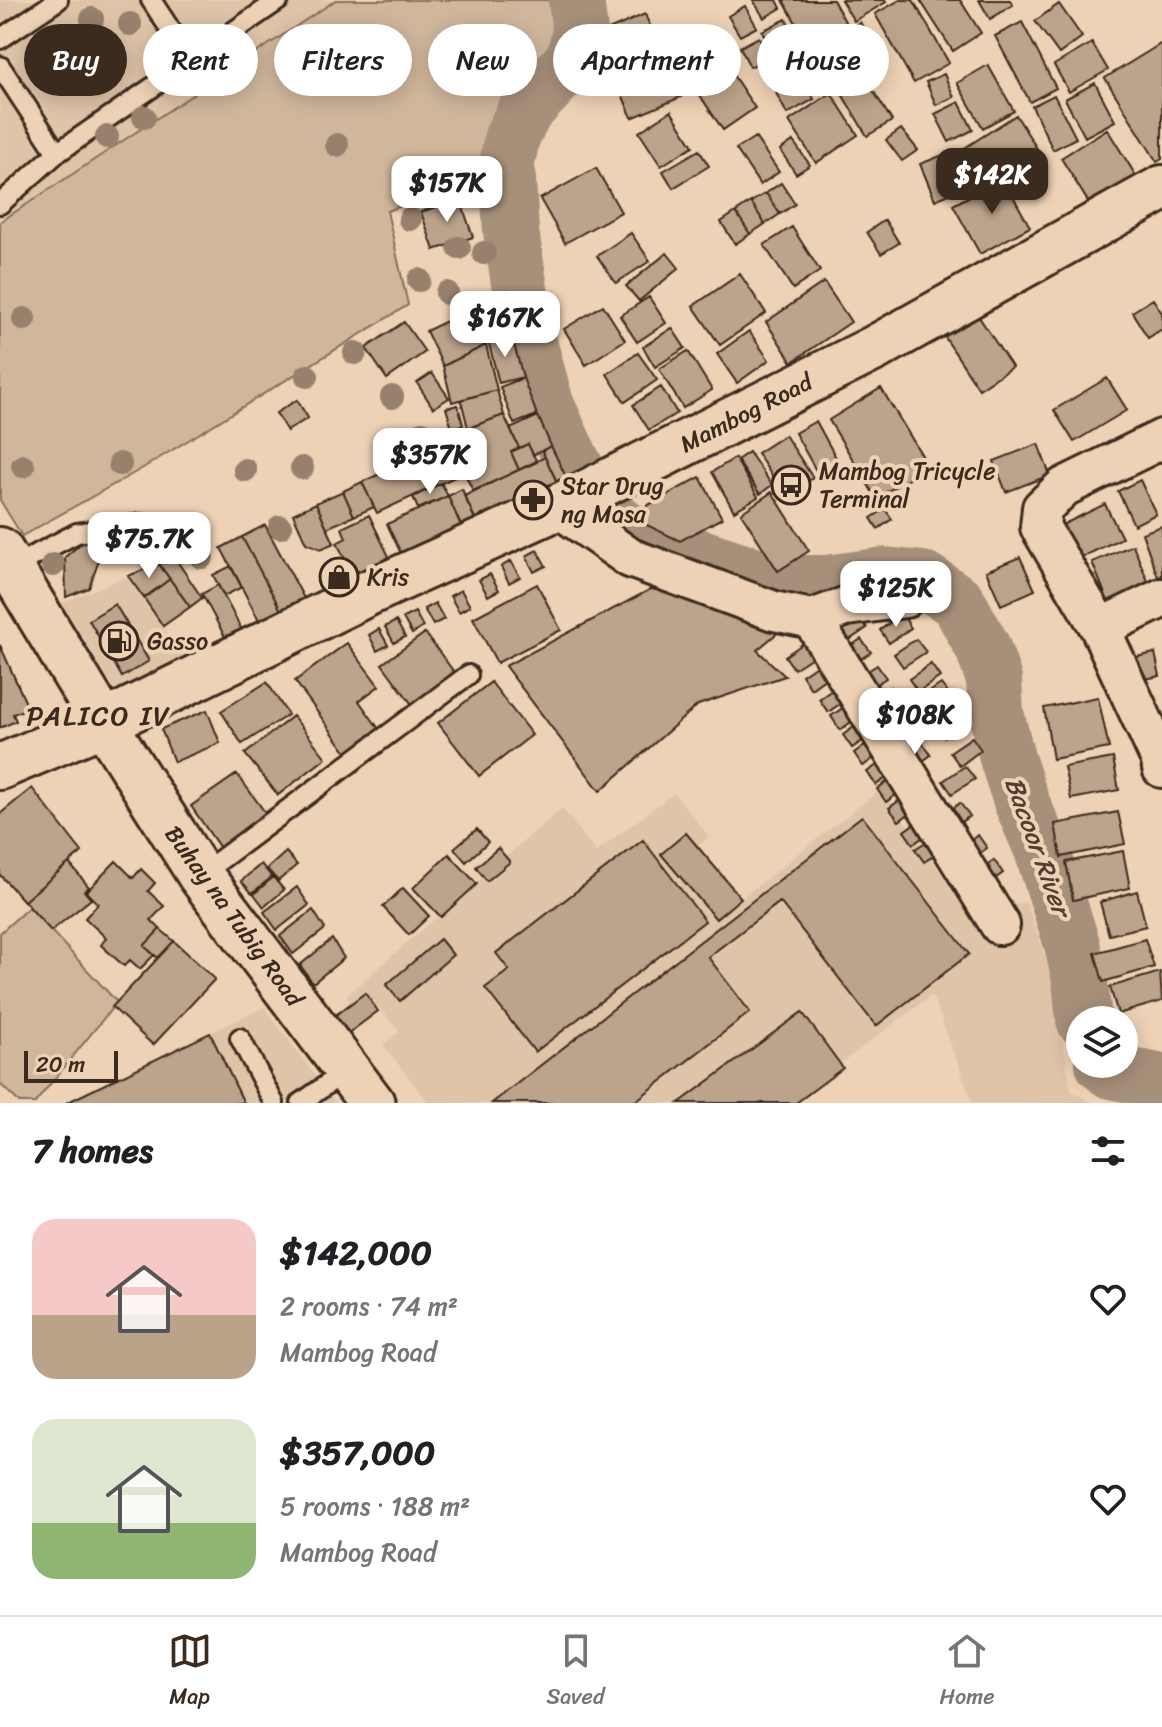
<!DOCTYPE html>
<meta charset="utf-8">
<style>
body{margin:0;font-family:Sriracha,sans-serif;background:#f6f6f6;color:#202124;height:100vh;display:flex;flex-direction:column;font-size:30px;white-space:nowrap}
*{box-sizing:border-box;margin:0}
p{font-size:26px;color:#757577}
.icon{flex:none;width:44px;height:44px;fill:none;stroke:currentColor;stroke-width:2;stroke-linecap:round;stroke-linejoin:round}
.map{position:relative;height:1103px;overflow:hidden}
.panel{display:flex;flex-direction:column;background:#fff;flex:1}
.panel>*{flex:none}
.guide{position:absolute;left:24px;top:24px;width:1114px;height:72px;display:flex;gap:16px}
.controls{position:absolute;left:1066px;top:1006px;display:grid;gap:16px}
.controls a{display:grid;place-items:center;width:72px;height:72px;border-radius:50%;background:#fff;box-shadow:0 4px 20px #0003;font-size:40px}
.scale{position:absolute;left:24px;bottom:20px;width:94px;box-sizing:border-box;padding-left:8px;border:4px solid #3b2a1e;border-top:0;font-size:22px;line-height:28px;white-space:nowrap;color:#3b2a1e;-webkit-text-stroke:6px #eed2b5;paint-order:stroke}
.price{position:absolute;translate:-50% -68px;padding:0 18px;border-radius:16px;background:#fff;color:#222;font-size:26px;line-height:52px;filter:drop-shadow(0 2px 4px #0008)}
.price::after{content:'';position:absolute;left:50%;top:48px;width:24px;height:18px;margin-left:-12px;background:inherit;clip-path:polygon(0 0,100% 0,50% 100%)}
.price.active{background:#3b2a1e;color:#fff}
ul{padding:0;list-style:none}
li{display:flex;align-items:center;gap:24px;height:200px;padding:0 32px}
li span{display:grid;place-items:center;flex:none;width:224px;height:160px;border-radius:24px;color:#555}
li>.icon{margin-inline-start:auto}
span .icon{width:96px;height:96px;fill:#fffc;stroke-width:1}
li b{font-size:34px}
h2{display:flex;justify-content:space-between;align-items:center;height:96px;padding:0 32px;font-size:34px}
.tag{padding:0 28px;border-radius:36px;background:#fff;box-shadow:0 4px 20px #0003;font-size:28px;line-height:72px}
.tag.active{background:#3b2a1e;color:#fff}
.tab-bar{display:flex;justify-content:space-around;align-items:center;height:112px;border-top:2px solid #e0e0e0;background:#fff;font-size:22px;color:#757577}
.tab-bar a{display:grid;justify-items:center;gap:4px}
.tab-bar .active{color:#3b2a1e}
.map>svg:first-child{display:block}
</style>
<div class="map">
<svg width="1162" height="1103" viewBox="0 0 1162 1103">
<rect width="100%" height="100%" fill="#eed2b5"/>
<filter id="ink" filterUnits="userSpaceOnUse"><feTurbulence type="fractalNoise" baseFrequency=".0125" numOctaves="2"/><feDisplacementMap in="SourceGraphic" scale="16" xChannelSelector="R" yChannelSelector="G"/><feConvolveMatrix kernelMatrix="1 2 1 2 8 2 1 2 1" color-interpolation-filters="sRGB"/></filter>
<g filter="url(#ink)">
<path fill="#dfc4a8" d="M0,0H336L0,222Z
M128,576L188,663L117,694L62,603Z
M881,789L970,913L1026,902L1052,975L1071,1091L1093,1103H973L932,995L788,1103H429L383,1045L399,1032L379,1007L364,1018L346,996L562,808L596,852L674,793L709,837L695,848L738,901Z
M264,1007L336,1103H66L210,1033Z"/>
<path fill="#d0b79c" stroke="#86705d" stroke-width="2" d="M336,0H548L565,29L558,53L516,99L500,130L494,174L387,211L408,305L143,468L22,536L0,500V222Z
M29,907L117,1002L35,1103H20L0,1084V933Z"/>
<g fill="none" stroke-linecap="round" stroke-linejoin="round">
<path stroke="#a7907a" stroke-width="56" d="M576,0L580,31L574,59L525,111L512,137L507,163L511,231L527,335L546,404L565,446L586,488L603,510L624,528L652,541L780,583H826L885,575L923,579L958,602L983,648L994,680L996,713L1007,758L1021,801L1041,847L1072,944L1080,980L1084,1020
M1103,1064L1111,1071L1162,1082"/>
</g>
<path fill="#bca38b" stroke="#3b2a1e" stroke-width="2" d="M753,0H777L781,8L764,18Z
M783,0H833L847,25L809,46Z
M841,0H885L886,2L854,21Z
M900,0H913L949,63L914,83L875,14Z
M920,0H960L981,33L953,51Z
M979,0H1010L1013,5L990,19Z
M1059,4L1082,37L1059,54L1035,21Z
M745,6L757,27L740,36L728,16Z
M645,14L681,97L632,118L597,35Z
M786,19L799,46L775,57L762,31Z
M860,22L879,57L821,88L802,54Z
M1022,22L1056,88L1030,102L995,36Z
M759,37L769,58L750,67L740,47Z
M1092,43L1108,70L1069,92L1054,65Z
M1162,43V159L1157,162L1105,78Z
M795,52L805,68L777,87L767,71Z
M988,65L1014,111L983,128L957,83Z
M729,69L755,108L723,130L697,91Z
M863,74L892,121L867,136L839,89Z
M944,74L954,97L936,105L926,82Z
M804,79L814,99L787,114L776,93Z
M1095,83L1115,121L1085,137L1065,99Z
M831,93L858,135L816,163L789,121Z
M1054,95L1076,138L1053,150L1032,106Z
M959,102L973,130L949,142L935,114Z
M671,111L693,146L661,166L639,132Z
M1016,115L1039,152L983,187L960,151Z
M901,129L918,150L902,161L886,140Z
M1107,129L1138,179L1092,208L1061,158Z
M755,137L779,172L760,185L736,149Z
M793,141L810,165L796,174L780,150Z
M699,150L709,166L673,188L663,171Z
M948,153L962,189L935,200L920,164Z
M596,168L621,212L565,243L540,199Z
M1003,178L1030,227L980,254L953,205Z
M781,183L795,204L780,214L766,193Z
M766,193L780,214L765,224L751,202Z
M460,199L473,237L434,250L421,212Z
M751,202L765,224L750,234L736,212Z
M736,212L750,234L735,244L721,222Z
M885,220L899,243L881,254L867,232Z
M792,227L820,271L793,289L764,245Z
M631,233L650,261L616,283L597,256Z
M667,253L679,268L639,301L626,286Z
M740,274L766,313L720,345L693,306Z
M824,282L851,322L792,362L766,322Z
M507,290L517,328L486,336L477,297Z
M649,297L666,323L637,342L620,316Z
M1153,299L1162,313V329L1148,338L1132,312Z
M603,305L625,340L586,365L564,329Z
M469,310L486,345L443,366L426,331Z
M977,314L1012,367L979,389L944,336Z
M404,322L425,352L387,379L366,348Z
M672,328L685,348L655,367L643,347Z
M749,331L769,360L737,383L717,354Z
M511,334L523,377L499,383L488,340Z
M486,345L497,390L452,402L443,366Z
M688,351L712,390L683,408L659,369Z
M638,353L657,380L625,402L607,374Z
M432,373L449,398L433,408L417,383Z
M523,378L537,415L514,424L500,387Z
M1107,378L1127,410L1074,442L1054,410Z
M661,387L677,413L649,430L633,405Z
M881,388L929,467L876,498L829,420Z
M497,390L504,415L468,428L461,400Z
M297,400L308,418L287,431L276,413Z
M458,405L463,425L452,428L446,408Z
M504,415L519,448L511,452L519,470L473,491L447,436Z
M538,416L551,446L533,455L528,444L519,448L510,429Z
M816,421L840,465L819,476L795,433Z
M785,435L813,478L785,496L757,453Z
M528,444L537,462L519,470L511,452Z
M1038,444L1050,475L1006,492L994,461Z
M441,446L455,477L429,489L415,458Z
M551,446L568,481L559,486L542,451Z
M749,452L772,485L760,494L737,460Z
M545,457L562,493L481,530L464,496Z
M415,458L429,489L377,513L362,482Z
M735,458L758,497L734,511L712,472Z
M700,477L722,518L680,541L628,516Z
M1140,480L1156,514L1134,525L1118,491Z
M362,482L374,507L354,516L343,491Z
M441,483L448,496L418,509L413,497Z
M462,489L476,522L462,528L448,496Z
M343,491L354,516L327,528L316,503Z
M772,492L809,551L778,571L741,513Z
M448,496L462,528L407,566L387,524Z
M316,503L334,543L321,549L306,543L293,514Z
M1105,504L1122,538L1078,559L1062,525Z
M885,509L892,519L878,529L871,518Z
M369,515L394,567L358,585L337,543L346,538L342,528Z
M265,525L307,604L284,616L242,537Z
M1162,526V576L1158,577L1142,533Z
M242,537L284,616L263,628L221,548Z
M84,541L102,552L89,588L66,597L65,557Z
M1133,545L1150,586L1109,604L1092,562Z
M537,550L546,566L534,572L526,556Z
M1020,557L1035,590L1001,605L986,571Z
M175,558L202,598L190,607L159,564Z
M511,561L520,577L509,583L501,567Z
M159,564L170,579L144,598L128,576Z
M231,566L242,587L224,596L213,575Z
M340,566L349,582L338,588L329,572Z
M490,574L499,590L488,596L479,580Z
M170,579L190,607L163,626L144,598Z
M537,584L561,630L497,663L473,618Z
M218,585L242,630L226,639L202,594Z
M651,589L707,598L781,630L757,650L785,676L698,705L600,791L505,666Z
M461,590L470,606L459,612L450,596Z
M435,603L444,619L433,625L424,609Z
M115,604L149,661L122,677L89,620Z
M415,612L423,627L412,634L403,618Z
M902,614L911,628L889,643L880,630Z
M858,615L867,628L845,643L836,630Z
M396,621L405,637L394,643L385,627Z
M379,629L388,645L377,651L369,635Z
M425,633L457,676L414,707L382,664Z
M861,639L871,652L848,668L839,654Z
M916,639L926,652L903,667L894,654Z
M807,641L817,654L794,669L785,656Z
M347,643L379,686L359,701L384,736L352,760L295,681Z
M0,645L28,708L13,714L16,721L0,728Z
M1155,653L1160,676L1140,680L1136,657Z
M824,660L833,673L811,689L802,675Z
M931,664L940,677L918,692L909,679Z
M877,665L886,678L863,693L854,680Z
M267,682L288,715L242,744L221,711Z
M491,682L532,735L479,776L438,723Z
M841,684L850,697L828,712L819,699Z
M941,684L951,697L928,712L919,699Z
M891,687L900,700L878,716L869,702Z
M1098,697L1109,748L1053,759L1044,708Z
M853,701L862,714L840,730L831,716Z
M957,709L966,722L944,737L935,724Z
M207,710L220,743L174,762L161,729Z
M904,711L913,724L891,740L882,726Z
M293,716L326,758L278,795L245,754Z
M865,719L874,733L852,748L843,735Z
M876,737L885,750L863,766L854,753Z
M972,737L981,750L960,766L950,752Z
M922,742L931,755L909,771L900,757Z
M889,757L898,770L876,785L867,772Z
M1113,758L1119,790L1071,799L1064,767Z
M965,766L975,779L952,794L943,781Z
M899,773L908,786L886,802L877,789Z
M237,774L267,815L220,848L191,806Z
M32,788L82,852L24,901L0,875V814Z
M911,792L921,805L899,821L889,808Z
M960,803L970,816L947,831L938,818Z
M1118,812L1125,844L1061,857L1055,824Z
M926,815L935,829L913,844L904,831Z
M862,816L969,954L876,1026L780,902L708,957L750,1012L633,1103H492Z
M477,829L488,842L466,862L454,848Z
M686,833L741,898L716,919L661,854Z
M938,834L947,847L924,862L915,849Z
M978,835L987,848L965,864L956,850Z
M643,840L705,921L535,1052L485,988L509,970L496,953Z
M498,848L510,862L487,881L476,867Z
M1123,851L1130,888L1073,900L1066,862Z
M286,852L297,865L278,881L267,869Z
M449,854L477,884L441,917L413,888Z
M994,860L1003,873L981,889L972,875Z
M116,861L133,878L141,869L155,883L148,891L164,906L151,920L160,929L144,946L154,955L140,969L130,960L124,966L101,945L106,938L85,918L98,904L86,892Z
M69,863L89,887L84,891L91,899L51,931L24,901Z
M261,864L272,877L252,893L241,881Z
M273,877L284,890L264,907L254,894Z
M297,887L309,905L277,930L264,912Z
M403,888L429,916L409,935L383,907Z
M1137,891L1146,926L1109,935L1100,902Z
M313,910L325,929L293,954L280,936Z
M160,929L174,941L158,958L144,946Z
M332,939L344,958L313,983L300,965Z
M440,939L453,955L400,1001L386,985Z
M1145,939L1154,967L1103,982L1095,953Z
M174,941L215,979L153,1045L112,1007Z
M1160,972L1162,1001L1118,1014L1110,987Z
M365,993L378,1011L346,1035L333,1017Z
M802,1012L843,1068L796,1103H679Z
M210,1033L244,1103H66Z"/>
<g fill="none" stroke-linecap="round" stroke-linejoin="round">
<defs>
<path id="service" d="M151,0L191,61
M0,39L58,0
M0,66L57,153
M0,204L57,153L279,0
M10,568L77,533L142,524
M200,875L468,675
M240,1038L274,1103
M301,1103L347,1070"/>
<path id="minor" d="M1162,439L1064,487L1042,508L1040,527L1100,628L1161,760L1162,768
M558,507L630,558L774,611L812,619L847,606L905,598
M812,619L1000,925
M1100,628L1162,598"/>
<path id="tertiary" d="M0,767L104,723"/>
<path id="secondary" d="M0,550L104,723L200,875L372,1103
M104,723L368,593L558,507L875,348L1162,188"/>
</defs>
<use href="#service" stroke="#3b2a1e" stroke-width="24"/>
<use href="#minor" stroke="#3b2a1e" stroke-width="44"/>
<use href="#tertiary" stroke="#3b2a1e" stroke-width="50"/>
<use href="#secondary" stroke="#3b2a1e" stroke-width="50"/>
<use href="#service" stroke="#eed2b5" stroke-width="18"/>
<use href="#minor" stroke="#eed2b5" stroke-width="38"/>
<use href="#tertiary" stroke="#eed2b5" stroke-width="44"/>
<use href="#secondary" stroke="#eed2b5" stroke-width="44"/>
</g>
<g fill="#98816c">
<circle cx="92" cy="19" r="12"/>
<circle cx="130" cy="24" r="12"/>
<circle cx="238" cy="52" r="12"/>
<circle cx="313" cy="62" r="12"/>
<circle cx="199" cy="73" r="12"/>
<circle cx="144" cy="117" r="12"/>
<circle cx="107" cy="137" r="12"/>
<circle cx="337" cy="145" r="12"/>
<circle cx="473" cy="193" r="12"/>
<circle cx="410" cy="219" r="12"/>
<circle cx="459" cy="248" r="12"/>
<circle cx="484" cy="253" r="12"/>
<circle cx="419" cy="280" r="12"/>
<circle cx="447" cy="293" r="12"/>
<circle cx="24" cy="319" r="12"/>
<circle cx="355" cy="353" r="12"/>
<circle cx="307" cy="376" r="12"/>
<circle cx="392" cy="397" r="12"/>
<circle cx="422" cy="433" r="12"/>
<circle cx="395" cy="448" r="12"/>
<circle cx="120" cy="464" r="12"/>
<circle cx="23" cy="466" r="12"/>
<circle cx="302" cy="468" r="12"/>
<circle cx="245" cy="470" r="12"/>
<circle cx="280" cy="527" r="12"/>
<circle cx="202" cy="557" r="12"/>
<circle cx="53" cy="565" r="12"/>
</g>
</g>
<defs>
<symbol id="bus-ring" viewBox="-11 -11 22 22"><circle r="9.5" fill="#eed2b5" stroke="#3b2a1e" stroke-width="1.5"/><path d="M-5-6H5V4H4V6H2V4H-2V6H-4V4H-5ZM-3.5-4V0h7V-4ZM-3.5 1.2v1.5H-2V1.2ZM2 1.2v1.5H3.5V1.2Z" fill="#3b2a1e"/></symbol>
<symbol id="pharmacy-ring" viewBox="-11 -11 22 22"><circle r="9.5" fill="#eed2b5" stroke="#3b2a1e" stroke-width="1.5"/><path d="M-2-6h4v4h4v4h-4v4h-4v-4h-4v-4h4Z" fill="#3b2a1e"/></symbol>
<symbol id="shop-ring" viewBox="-11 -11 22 22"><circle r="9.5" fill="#eed2b5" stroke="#3b2a1e" stroke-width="1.5"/><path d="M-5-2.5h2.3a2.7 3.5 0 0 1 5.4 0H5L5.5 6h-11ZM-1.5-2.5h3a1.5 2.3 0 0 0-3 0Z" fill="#3b2a1e"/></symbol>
<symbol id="fuel-ring" viewBox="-11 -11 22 22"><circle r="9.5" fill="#eed2b5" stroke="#3b2a1e" stroke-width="1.5"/><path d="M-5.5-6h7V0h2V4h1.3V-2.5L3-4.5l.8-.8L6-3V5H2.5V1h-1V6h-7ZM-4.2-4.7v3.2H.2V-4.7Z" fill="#3b2a1e"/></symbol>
</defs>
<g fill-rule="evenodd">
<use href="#bus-ring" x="769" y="463" width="44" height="44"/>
<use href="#pharmacy-ring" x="511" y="478" width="44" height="44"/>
<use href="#shop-ring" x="317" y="555" width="44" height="44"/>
<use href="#fuel-ring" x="97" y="619" width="44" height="44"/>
</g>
<g text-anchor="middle" stroke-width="8" stroke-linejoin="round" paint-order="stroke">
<g font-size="24" fill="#3b2a1e" stroke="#eed2b5">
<text transform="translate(746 413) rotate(-27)" y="8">Mambog Road</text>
<text transform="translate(234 916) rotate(54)" y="8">Buhay na Tubig Road</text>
</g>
<g font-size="24" fill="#3b2a1e" stroke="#eed2b5" text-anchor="start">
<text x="819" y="479">Mambog Tricycle<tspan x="819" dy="28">Terminal</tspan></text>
<text x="561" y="494">Star Drug<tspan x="561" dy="28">ng Masa</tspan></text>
<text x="367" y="585">Kris</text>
<text x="147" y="649">Gasso</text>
</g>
<g font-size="26" font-style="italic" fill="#513e30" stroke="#eed2b5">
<text transform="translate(1038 846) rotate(70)" y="9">Bacoor River</text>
</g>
<g font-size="28" letter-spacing="2" fill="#3b2a1e" stroke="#eed2b5">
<text x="99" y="725">PALICO IV</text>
</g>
</g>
</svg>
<div class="controls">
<a><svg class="icon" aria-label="layers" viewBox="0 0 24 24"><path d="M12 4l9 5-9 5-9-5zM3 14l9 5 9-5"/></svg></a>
</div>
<div class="scale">20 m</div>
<b class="price active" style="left:992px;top:216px">$142K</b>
<b class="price" style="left:447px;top:224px">$157K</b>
<b class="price" style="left:505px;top:359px">$167K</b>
<b class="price" style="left:430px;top:496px">$357K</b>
<b class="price" style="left:149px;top:580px">$75.7K</b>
<b class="price" style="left:896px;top:629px">$125K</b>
<b class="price" style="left:915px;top:756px">$108K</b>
<div class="guide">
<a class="tag active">Buy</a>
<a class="tag">Rent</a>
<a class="tag">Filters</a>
<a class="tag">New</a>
<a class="tag">Apartment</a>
<a class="tag">House</a>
</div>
</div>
<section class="panel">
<h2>7 homes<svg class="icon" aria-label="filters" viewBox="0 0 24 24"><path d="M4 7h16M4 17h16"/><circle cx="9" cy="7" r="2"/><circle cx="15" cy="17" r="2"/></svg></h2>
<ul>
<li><span style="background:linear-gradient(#f6c9c9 60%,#b9a48a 0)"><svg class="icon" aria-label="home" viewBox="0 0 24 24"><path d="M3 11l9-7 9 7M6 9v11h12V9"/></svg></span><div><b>$142,000</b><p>2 rooms · 74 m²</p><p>Mambog Road</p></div><svg class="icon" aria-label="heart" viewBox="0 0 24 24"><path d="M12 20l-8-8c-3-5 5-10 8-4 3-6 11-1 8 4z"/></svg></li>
<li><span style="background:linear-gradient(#dfe7d0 65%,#8fb573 0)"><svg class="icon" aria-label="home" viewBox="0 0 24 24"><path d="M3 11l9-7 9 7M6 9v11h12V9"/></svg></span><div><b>$357,000</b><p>5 rooms · 188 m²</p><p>Mambog Road</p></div><svg class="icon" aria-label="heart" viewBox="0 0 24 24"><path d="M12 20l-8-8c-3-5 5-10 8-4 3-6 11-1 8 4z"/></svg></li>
</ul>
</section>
<nav class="tab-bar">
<a class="active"><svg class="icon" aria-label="map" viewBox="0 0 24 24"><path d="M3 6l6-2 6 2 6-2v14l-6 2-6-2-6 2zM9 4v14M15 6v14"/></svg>Map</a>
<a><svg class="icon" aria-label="saved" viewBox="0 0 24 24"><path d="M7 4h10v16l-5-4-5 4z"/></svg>Saved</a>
<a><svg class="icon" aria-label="home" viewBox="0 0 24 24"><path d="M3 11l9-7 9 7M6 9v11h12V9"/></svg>Home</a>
</nav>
